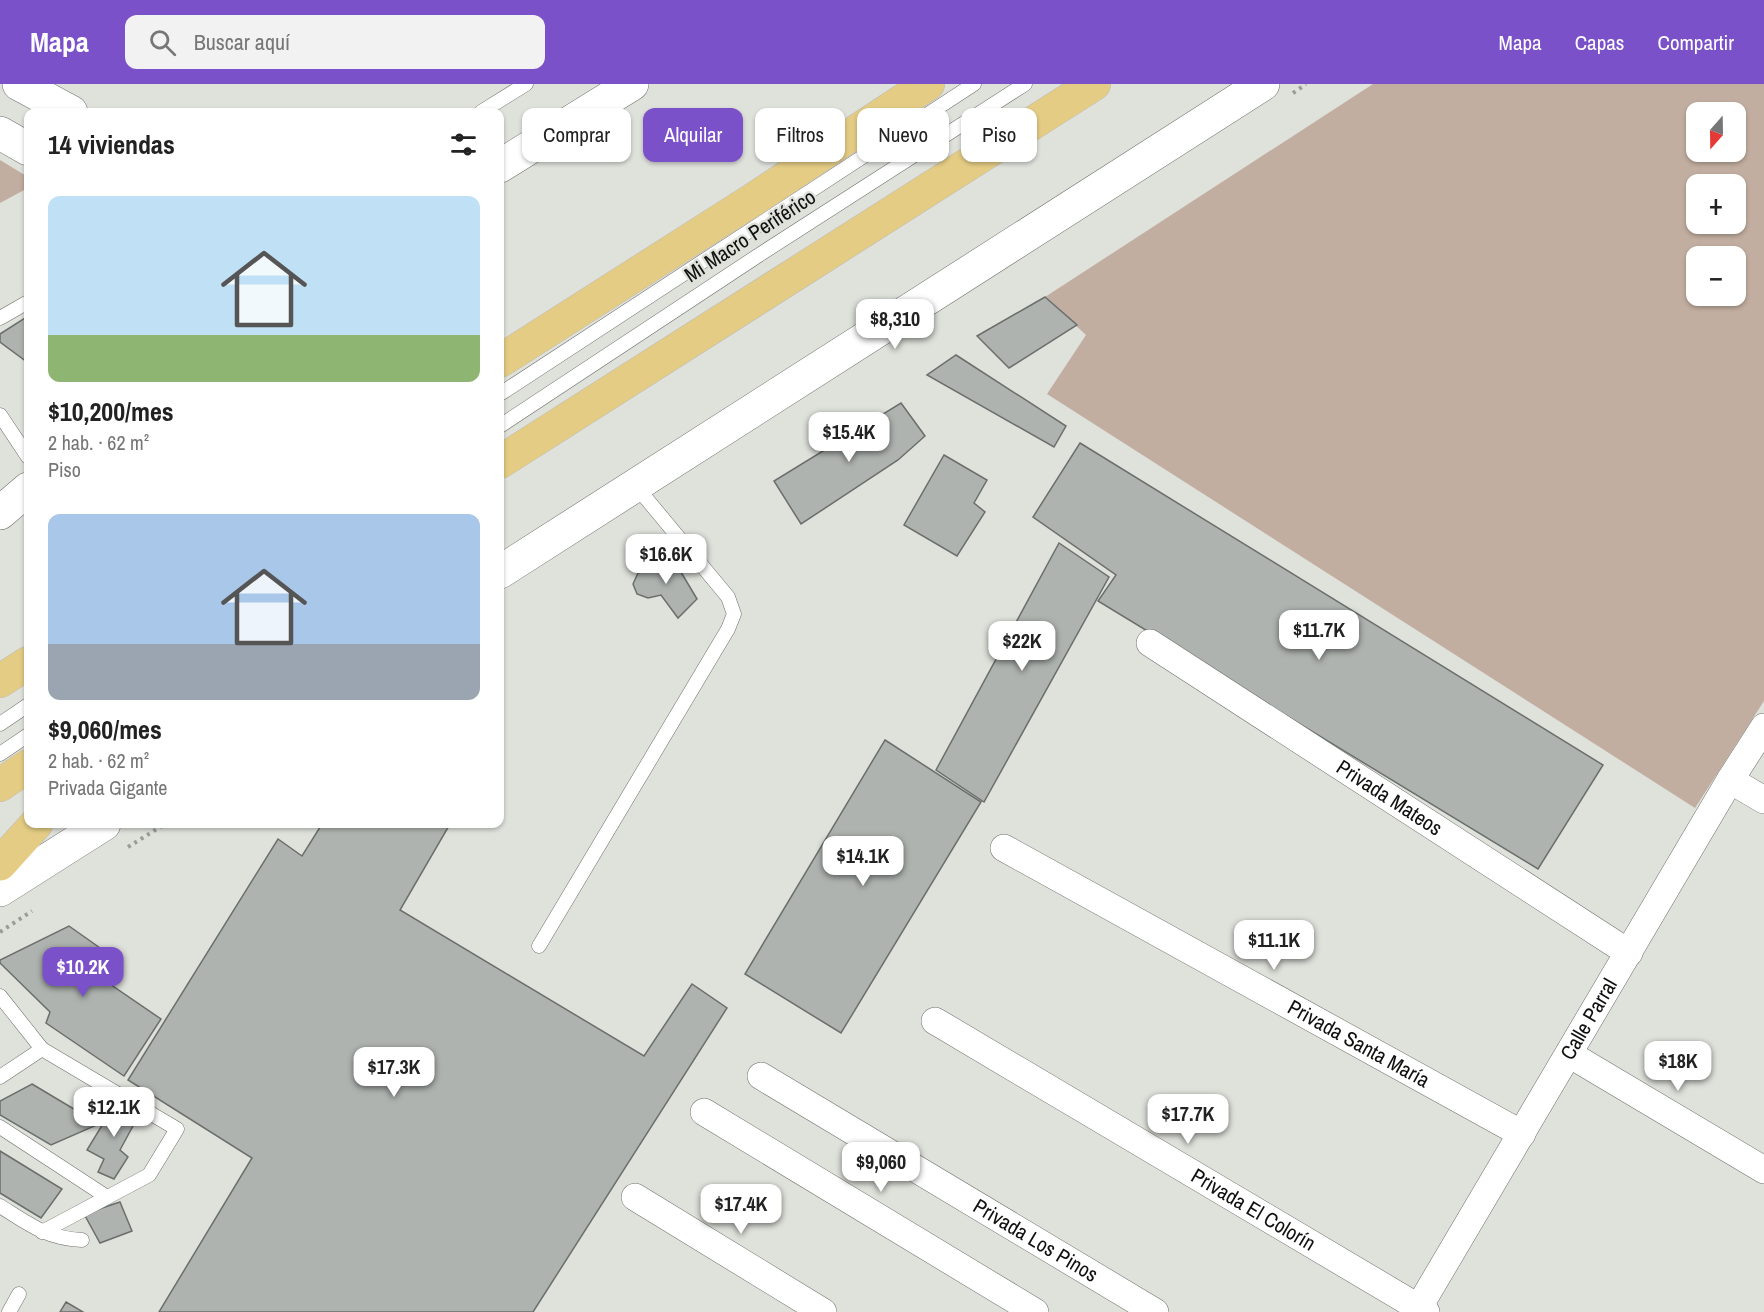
<!DOCTYPE html>
<html lang="es">
<meta charset="utf-8">
<style>
body{margin:0;font-family:"Archivo Narrow",sans-serif;background:#f2f2f2;color:#222;height:100vh;display:flex;flex-direction:column;font-size:22px;white-space:nowrap}
*{box-sizing:border-box;margin:0}
p{font-size:20px;color:#767676}
.icon{flex:none;width:33px;height:33px;fill:none;stroke:currentColor;stroke-width:2;stroke-linecap:round;stroke-linejoin:round}
.map{position:relative;flex:1;overflow:hidden}
.panel{position:absolute;left:24px;top:24px;width:480px;height:720px;display:flex;flex-direction:column;background:#fff;border-radius:12px;box-shadow:0 2px 4px #0004}
.panel>*{flex:none}
.hud{position:absolute;left:522px;top:24px;width:570px;height:54px;display:flex;gap:12px}
.needle{width:39px;rotate:200deg}
.controls{position:absolute;left:1686px;top:18px;display:grid;gap:12px}
.controls a{display:grid;place-items:center;width:60px;height:60px;border-radius:12px;background:#fff;box-shadow:0 2px 4px #0004;font-size:30px}
.price{position:absolute;translate:-50% -51px;padding:0 14px;border-radius:12px;background:#fff;color:#222;font-size:20px;line-height:39px;filter:drop-shadow(0 2px 3px #0008)}
.price::after{content:'';position:absolute;left:50%;top:36px;width:18px;height:14px;margin-left:-9px;background:inherit;clip-path:polygon(0 0,100% 0,50% 100%)}
.price.active{background:#7b51ca;color:#fff}
ul{padding:0;list-style:none}
li{display:grid;align-content:center;gap:12px;height:318px;padding:0 24px}
li span{display:grid;place-items:center;height:186px;border-radius:12px;color:#555}
li>.icon{margin-inline-start:auto}
span .icon{width:108px;height:108px;fill:#fffc;stroke-width:1}
li b{font-size:26px}
h2{display:flex;justify-content:space-between;align-items:center;height:72px;padding:0 24px;font-size:26px}
.pill{padding:0 21px;border-radius:12px;background:#fff;box-shadow:0 2px 4px #0004;font-size:21px;line-height:54px}
.pill.active{background:#7b51ca;color:#fff}
header{display:flex;align-items:center;gap:36px;box-sizing:border-box;height:84px;padding:0 30px;background:#7b51ca;color:#fff}
header strong{font-size:28px}
nav{display:flex;gap:33px;margin-inline-start:auto;font-size:21px}
.search{width:420px;height:54px;background:#f2f2f2;display:flex;align-items:center;gap:15px;box-sizing:border-box;padding:0 21px;border-radius:12px;color:#767676;font-size:22px}
.map>svg:first-child{display:block}
</style>
<header>
<strong>Mapa</strong>
<div class="search"><svg class="icon" aria-label="search" viewBox="0 0 24 24"><circle cx="10" cy="10" r="6"/><path d="M15 15l6 6"/></svg>Buscar aquí</div>
<nav><a>Mapa</a><a>Capas</a><a>Compartir</a></nav>
</header>
<div class="map">
<svg width="1764" height="1228" viewBox="0 0 1764 1228">
<rect width="100%" height="100%" fill="#dfe1db"/>
<path fill="#c2aea0" fill-rule="evenodd" d="M1373,0H1764V617L1695,724L1047,310L1086,251L1045,213ZM1696,28H1736V68H1696ZM1696,100H1736V140H1696ZM1696,172H1736V212H1696Z
M0,76L28,93V104L0,119Z"/>
<path fill="#aeb3b0" stroke="#6a6f6c" stroke-width="1.5" d="M1045,213L1077,241L1009,284L977,252Z
M28,232V277L27,278L0,258V250Z
M956,271L1066,342L1054,363L927,291Z
M901,319L925,352L898,376L801,440L774,397Z
M1080,359L1603,681L1538,785L1098,517L1116,491L1033,433Z
M944,371L987,396L974,419L985,428L957,472L904,441Z
M1059,459L1109,493L984,718L936,686Z
M669,468L697,515L678,534L661,511L648,514L637,510L633,500L638,489L648,486Z
M885,656L981,718L841,949L745,890Z
M322,740H450L400,826L644,972L692,900L727,924L533,1228H159L252,1074L128,996L278,755L302,772Z
M69,842L100,864L88,885L161,935L124,992L46,939L50,928L0,879V876Z
M32,1000L99,1040L51,1061L0,1031V1017Z
M118,1015L140,1029L120,1066L128,1073L114,1095L98,1088L104,1075L87,1066Z
M0,1067L62,1105L41,1134L0,1109Z
M120,1118L132,1147L100,1159L84,1130Z
M66,1218L83,1228H60Z"/>
<g fill="none" stroke-linecap="round" stroke-linejoin="round">
<defs>
<path id="lane" d="M481,28L526,0
M0,234L28,218
M500,310L974,0
M0,331L28,373
M500,342L762,169L1025,0
M0,640L28,621
M0,670L28,651
M539,862L728,545L734,530L728,513L635,401
M0,912L42,965L177,1045L149,1091L42,1148
M0,993L42,965
M0,1043L107,1113
M0,1122C30,1141 46,1154 82,1156
M9,1228L19,1210"/>
<g id="street">
<path id="s1" d="M1150,559L1629,869"/>
<path d="M1730,696L1764,716"/>
<path id="s2" d="M1004,764L1522,1050"/>
<path id="s3" d="M935,937L1426,1228"/>
<path d="M1569,970L1764,1086"/>
<path id="s4" d="M761,992L1155,1228"/>
<path d="M704,1028L1035,1228"/>
<path d="M635,1113L823,1228"/>
<path id="s5" d="M1416,1228L1730,696L1764,643"/>
</g>
<path id="secondary" d="M19,0L71,28
M0,49L28,65
M500,82L632,0
M0,429L28,405
M500,488L1263,0
M0,806L104,740"/>
<path id="highway" d="M500,277L754,115L928,0
M500,378L1094,0
M0,597L28,579
M0,701L28,682
M0,780L36,740"/>
</defs>
<use href="#lane" stroke="#70726d" stroke-width="15"/>
<use href="#street" stroke="#70726d" stroke-width="28"/>
<use href="#secondary" stroke="#70726d" stroke-width="34"/>
<use href="#highway" stroke="#bcbcbc" stroke-width="34"/>
<path stroke="#9a9c97" stroke-width="4" stroke-dasharray="3 4.5" stroke-linecap="butt" d="M1293,9L1306,0
M128,763L165,740
M0,848L32,827"/>
<use href="#lane" stroke="#fff" stroke-width="14"/>
<use href="#street" stroke="#fff" stroke-width="27"/>
<use href="#secondary" stroke="#fff" stroke-width="33"/>
<use href="#highway" stroke="#e4cc84" stroke-width="33"/>
</g>
<g text-anchor="middle" stroke-width="4.5" stroke-linejoin="round" paint-order="stroke">
<g font-size="21" fill="#10110f" stroke="#dfe1db">
<text transform="translate(750 152) rotate(-33)" y="7">Mi Macro Periférico</text>
<text dy="7" stroke="none"><textPath href="#s1" startOffset="285">Privada Mateos</textPath></text>
<text dy="7" stroke="none"><textPath href="#s5" startOffset="340">Calle Parral</textPath></text>
<text dy="7" stroke="none"><textPath href="#s2" startOffset="405">Privada Santa María</textPath></text>
<text dy="7" stroke="none"><textPath href="#s3" startOffset="370">Privada El Colorín</textPath></text>
<text dy="7" stroke="none"><textPath href="#s4" startOffset="320">Privada Los Pinos</textPath></text>
</g>
</g>
</svg>
<div class="controls">
<a><svg class="needle" viewBox="-14 -14 28 28"><path d="M0-13l5 13h-10z" fill="#e53935"/><path d="M0 13l5-13h-10z" fill="#767676"/></svg></a>
<a>+</a>
<a>−</a>
</div>
<b class="price" style="left:895px;top:266px">$8,310</b>
<b class="price" style="left:849px;top:379px">$15.4K</b>
<b class="price" style="left:666px;top:501px">$16.6K</b>
<b class="price" style="left:1319px;top:577px">$11.7K</b>
<b class="price" style="left:1022px;top:588px">$22K</b>
<b class="price" style="left:863px;top:803px">$14.1K</b>
<b class="price" style="left:1274px;top:887px">$11.1K</b>
<b class="price active" style="left:83px;top:914px">$10.2K</b>
<b class="price" style="left:1678px;top:1008px">$18K</b>
<b class="price" style="left:394px;top:1014px">$17.3K</b>
<b class="price" style="left:114px;top:1054px">$12.1K</b>
<b class="price" style="left:1188px;top:1061px">$17.7K</b>
<b class="price" style="left:881px;top:1109px">$9,060</b>
<b class="price" style="left:741px;top:1151px">$17.4K</b>
<div class="hud">
<a class="pill">Comprar</a>
<a class="pill active">Alquilar</a>
<a class="pill">Filtros</a>
<a class="pill">Nuevo</a>
<a class="pill">Piso</a>
</div>
<section class="panel">
<h2>14 viviendas<svg class="icon" aria-label="filters" viewBox="0 0 24 24"><path d="M4 7h16M4 17h16"/><circle cx="9" cy="7" r="2"/><circle cx="15" cy="17" r="2"/></svg></h2>
<ul>
<li><span style="background:linear-gradient(#bfe0f5 75%,#8fb573 0)"><svg class="icon" aria-label="home" viewBox="0 0 24 24"><path d="M3 11l9-7 9 7M6 9v11h12V9"/></svg></span><div><b>$10,200/mes</b><p>2 hab. · 62 m²</p><p>Piso</p></div></li>
<li><span style="background:linear-gradient(#a9c7e8 70%,#9aa5b1 0)"><svg class="icon" aria-label="home" viewBox="0 0 24 24"><path d="M3 11l9-7 9 7M6 9v11h12V9"/></svg></span><div><b>$9,060/mes</b><p>2 hab. · 62 m²</p><p>Privada Gigante</p></div></li>
</ul>
</section>
</div>
